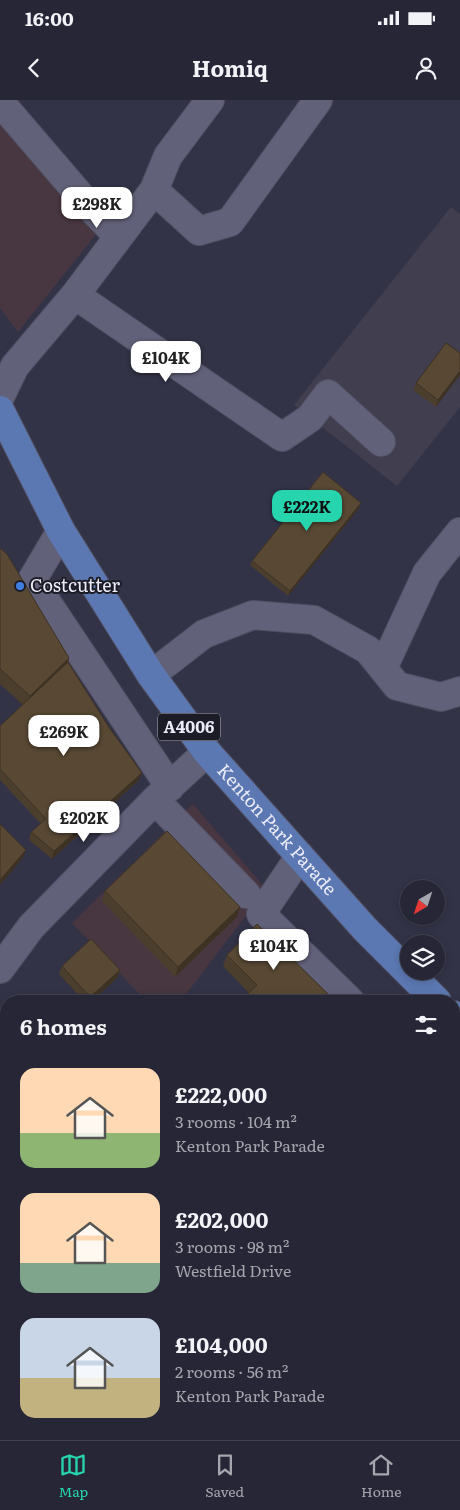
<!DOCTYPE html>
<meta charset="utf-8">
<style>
body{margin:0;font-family:Literata,serif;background:#323242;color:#f1f3f6;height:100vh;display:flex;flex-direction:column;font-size:19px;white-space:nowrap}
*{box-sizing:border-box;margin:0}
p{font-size:16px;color:#a4a5ad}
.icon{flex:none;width:28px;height:28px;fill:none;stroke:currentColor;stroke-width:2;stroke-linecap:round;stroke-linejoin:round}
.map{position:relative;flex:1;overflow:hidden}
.side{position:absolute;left:0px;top:895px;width:460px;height:445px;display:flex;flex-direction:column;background:#262636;border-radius:20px 20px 0 0;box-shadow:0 2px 8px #0003,0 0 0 1px #424351}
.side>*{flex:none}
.needle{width:32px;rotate:219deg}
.tools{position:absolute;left:400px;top:780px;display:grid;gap:10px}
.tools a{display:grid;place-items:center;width:45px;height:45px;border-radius:50%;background:#262636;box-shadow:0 2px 8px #0003,0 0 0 1px #424351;font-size:25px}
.price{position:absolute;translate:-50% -42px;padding:0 11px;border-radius:10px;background:#fff;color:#222;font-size:16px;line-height:32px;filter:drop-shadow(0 1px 2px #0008)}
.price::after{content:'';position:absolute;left:50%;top:30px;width:15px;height:11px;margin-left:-8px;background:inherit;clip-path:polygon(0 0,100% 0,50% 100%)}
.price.active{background:#26d5ae;color:#111}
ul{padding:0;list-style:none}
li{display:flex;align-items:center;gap:15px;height:125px;padding:0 20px}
li span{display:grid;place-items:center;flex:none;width:140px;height:100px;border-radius:15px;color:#555}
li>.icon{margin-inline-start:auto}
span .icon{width:60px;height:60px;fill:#fffc;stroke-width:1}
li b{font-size:21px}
h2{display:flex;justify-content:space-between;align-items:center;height:60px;padding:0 20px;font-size:21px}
.status{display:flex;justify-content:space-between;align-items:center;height:35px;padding:0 25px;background:#262636;direction:ltr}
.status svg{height:14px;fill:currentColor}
header{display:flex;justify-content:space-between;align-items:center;height:65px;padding:0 20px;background:#262636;font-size:22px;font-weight:700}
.menu{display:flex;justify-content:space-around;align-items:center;height:70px;border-top:1px solid #424351;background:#262636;font-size:14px;color:#a4a5ad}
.menu a{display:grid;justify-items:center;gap:2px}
.menu .active{color:#26d5ae}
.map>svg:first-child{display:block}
</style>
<div class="status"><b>16:00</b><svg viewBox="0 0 49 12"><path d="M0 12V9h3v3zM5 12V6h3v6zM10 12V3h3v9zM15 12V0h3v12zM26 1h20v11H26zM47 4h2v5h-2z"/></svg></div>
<header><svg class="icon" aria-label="back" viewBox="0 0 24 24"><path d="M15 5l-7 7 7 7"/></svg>Homiq<svg class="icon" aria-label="person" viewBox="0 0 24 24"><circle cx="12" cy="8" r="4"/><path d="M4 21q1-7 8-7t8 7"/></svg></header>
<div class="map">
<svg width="460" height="1340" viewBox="0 0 460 1340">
<rect width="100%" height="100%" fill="#333348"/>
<path fill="#483741" d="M0,0L113,113L18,232L0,208Z
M193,704L266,789L181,901H146L72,823Z
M454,971L460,976V1075L454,1082Z"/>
<path fill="#403e4f" d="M451,107L460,114V307L397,386L294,305Z"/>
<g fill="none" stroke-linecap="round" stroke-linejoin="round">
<defs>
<path id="minor" d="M0,2L90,107L118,136
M154,90L199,131L230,122L318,0
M75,195L282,337L310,318L328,294L381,342
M0,297L15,266L75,195L154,90L168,56L210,0
M61,431L32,480L170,687
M383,568L427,473L460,432
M151,575L204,534L253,515L314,520L368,550L397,586L441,597L460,591
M155,700L246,794
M300,756L261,814L350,901
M0,869L31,827L155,700L207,652
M454,1116L460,1109
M39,1334L45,1340
M252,1340L257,1334"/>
<g id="major">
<path id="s1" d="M0,310L61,431L151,575L207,652L365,829L437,901"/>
<path d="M454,915L460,920"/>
</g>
</defs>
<use href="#minor" stroke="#515063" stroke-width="30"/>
<use href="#major" stroke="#515063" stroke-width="30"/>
<use href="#minor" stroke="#62617a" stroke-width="28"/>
<use href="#major" stroke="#5c78b2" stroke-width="28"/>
</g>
<path fill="#4c3e2d" d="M460,253L436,307L413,290L416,283Z
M360,407L288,496L250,465L252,461Z
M0,448L69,558L68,562L139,680L52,759L29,740L31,732L41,724L0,680V626L23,605L0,584Z
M105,791L240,807L237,817L175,877L102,801Z
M227,855L335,901L249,893L223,866Z
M62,866L120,870L117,878L92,901H84L59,874Z
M6,942V1043L4,1045L2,1043L1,950Z
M6,1083V1111L0,1120V1092Z"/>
<path fill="#3e3224" d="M460,271V275L436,307L438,300Z
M361,403L360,407L288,496L290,491Z
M69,558L65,570L25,607L30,596Z
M142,673L139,680L52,759L54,751Z
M26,750L23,758L0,785V780Z
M240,807L237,817L175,877L178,867Z
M120,870L117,878L92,901H89L90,897Z
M4,1035L2,1043L0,1045V1041Z
M6,1109V1111L0,1120V1117Z"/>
<path fill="#584834" stroke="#3e3224" d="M446,243L460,253V271L438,300L416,283Z
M323,372L361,403L290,491L252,461Z
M0,448L7,454L69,558L30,596L0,569Z
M68,562L108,626L142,673L54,751L31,732L46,719L0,669V626Z
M0,724L26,750L0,780Z
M167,731L240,807L178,867L105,791Z
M257,824L335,901H240L257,885L227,855Z
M91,839L120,870L90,897L62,866Z
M41,898L46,901H38Z
M6,942V950L2,947Z
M0,949L6,953V1037L4,1035L0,1041Z
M6,1083V1101L0,1096V1092Z
M0,1101L6,1106V1109L0,1117Z"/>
<circle fill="#3f7fe0" stroke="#1c1c26" stroke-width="2" cx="20" cy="486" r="5"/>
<g text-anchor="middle" stroke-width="4" stroke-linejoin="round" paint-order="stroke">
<rect fill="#1c1c26" stroke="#adadba" stroke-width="1" x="158" y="613.5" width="62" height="27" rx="4"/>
<g font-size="16" font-weight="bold" fill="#ebebf9">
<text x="189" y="633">A4006</text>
</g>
<g font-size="18" fill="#ebebf9" stroke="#1c1c26" text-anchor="start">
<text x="30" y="492">Costcutter</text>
</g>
<g font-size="18" fill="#ebebf9" stroke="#1c1c26">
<text dy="6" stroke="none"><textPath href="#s1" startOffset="505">Kenton Park Parade</textPath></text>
</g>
</g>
</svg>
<div class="tools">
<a><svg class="needle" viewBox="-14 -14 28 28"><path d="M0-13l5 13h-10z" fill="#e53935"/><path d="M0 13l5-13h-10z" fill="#a4a5ad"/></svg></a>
<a><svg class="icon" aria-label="layers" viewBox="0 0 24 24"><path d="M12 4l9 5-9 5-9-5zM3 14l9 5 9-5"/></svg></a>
</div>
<b class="price" style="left:97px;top:129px">£298K</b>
<b class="price" style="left:166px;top:283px">£104K</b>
<b class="price active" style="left:307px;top:432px">£222K</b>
<b class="price" style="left:64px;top:657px">£269K</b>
<b class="price" style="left:84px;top:743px">£202K</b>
<b class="price" style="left:274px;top:871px">£104K</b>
<section class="side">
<h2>6 homes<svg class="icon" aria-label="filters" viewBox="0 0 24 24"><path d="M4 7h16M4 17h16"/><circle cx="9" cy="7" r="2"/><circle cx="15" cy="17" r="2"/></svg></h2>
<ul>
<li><span style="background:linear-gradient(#ffd9b3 65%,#8fb573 0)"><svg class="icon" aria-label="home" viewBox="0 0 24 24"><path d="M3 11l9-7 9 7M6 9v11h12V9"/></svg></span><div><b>£222,000</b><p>3 rooms · 104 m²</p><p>Kenton Park Parade</p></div></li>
<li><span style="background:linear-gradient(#ffd9b3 70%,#7fa58c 0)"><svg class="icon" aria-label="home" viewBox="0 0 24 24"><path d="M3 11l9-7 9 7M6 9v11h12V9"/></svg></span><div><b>£202,000</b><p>3 rooms · 98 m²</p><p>Westfield Drive</p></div></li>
<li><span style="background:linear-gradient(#c9d6e8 60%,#c2b280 0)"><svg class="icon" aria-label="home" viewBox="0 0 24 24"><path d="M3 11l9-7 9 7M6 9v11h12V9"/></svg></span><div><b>£104,000</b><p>2 rooms · 56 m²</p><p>Kenton Park Parade</p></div></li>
</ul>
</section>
</div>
<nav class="menu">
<a class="active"><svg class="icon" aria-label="map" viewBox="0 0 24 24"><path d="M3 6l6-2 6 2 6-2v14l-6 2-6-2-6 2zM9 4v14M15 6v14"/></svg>Map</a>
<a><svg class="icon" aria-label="saved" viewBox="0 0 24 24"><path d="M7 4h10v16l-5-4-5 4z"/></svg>Saved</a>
<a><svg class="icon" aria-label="home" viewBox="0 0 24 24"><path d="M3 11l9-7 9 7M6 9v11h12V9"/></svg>Home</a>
</nav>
